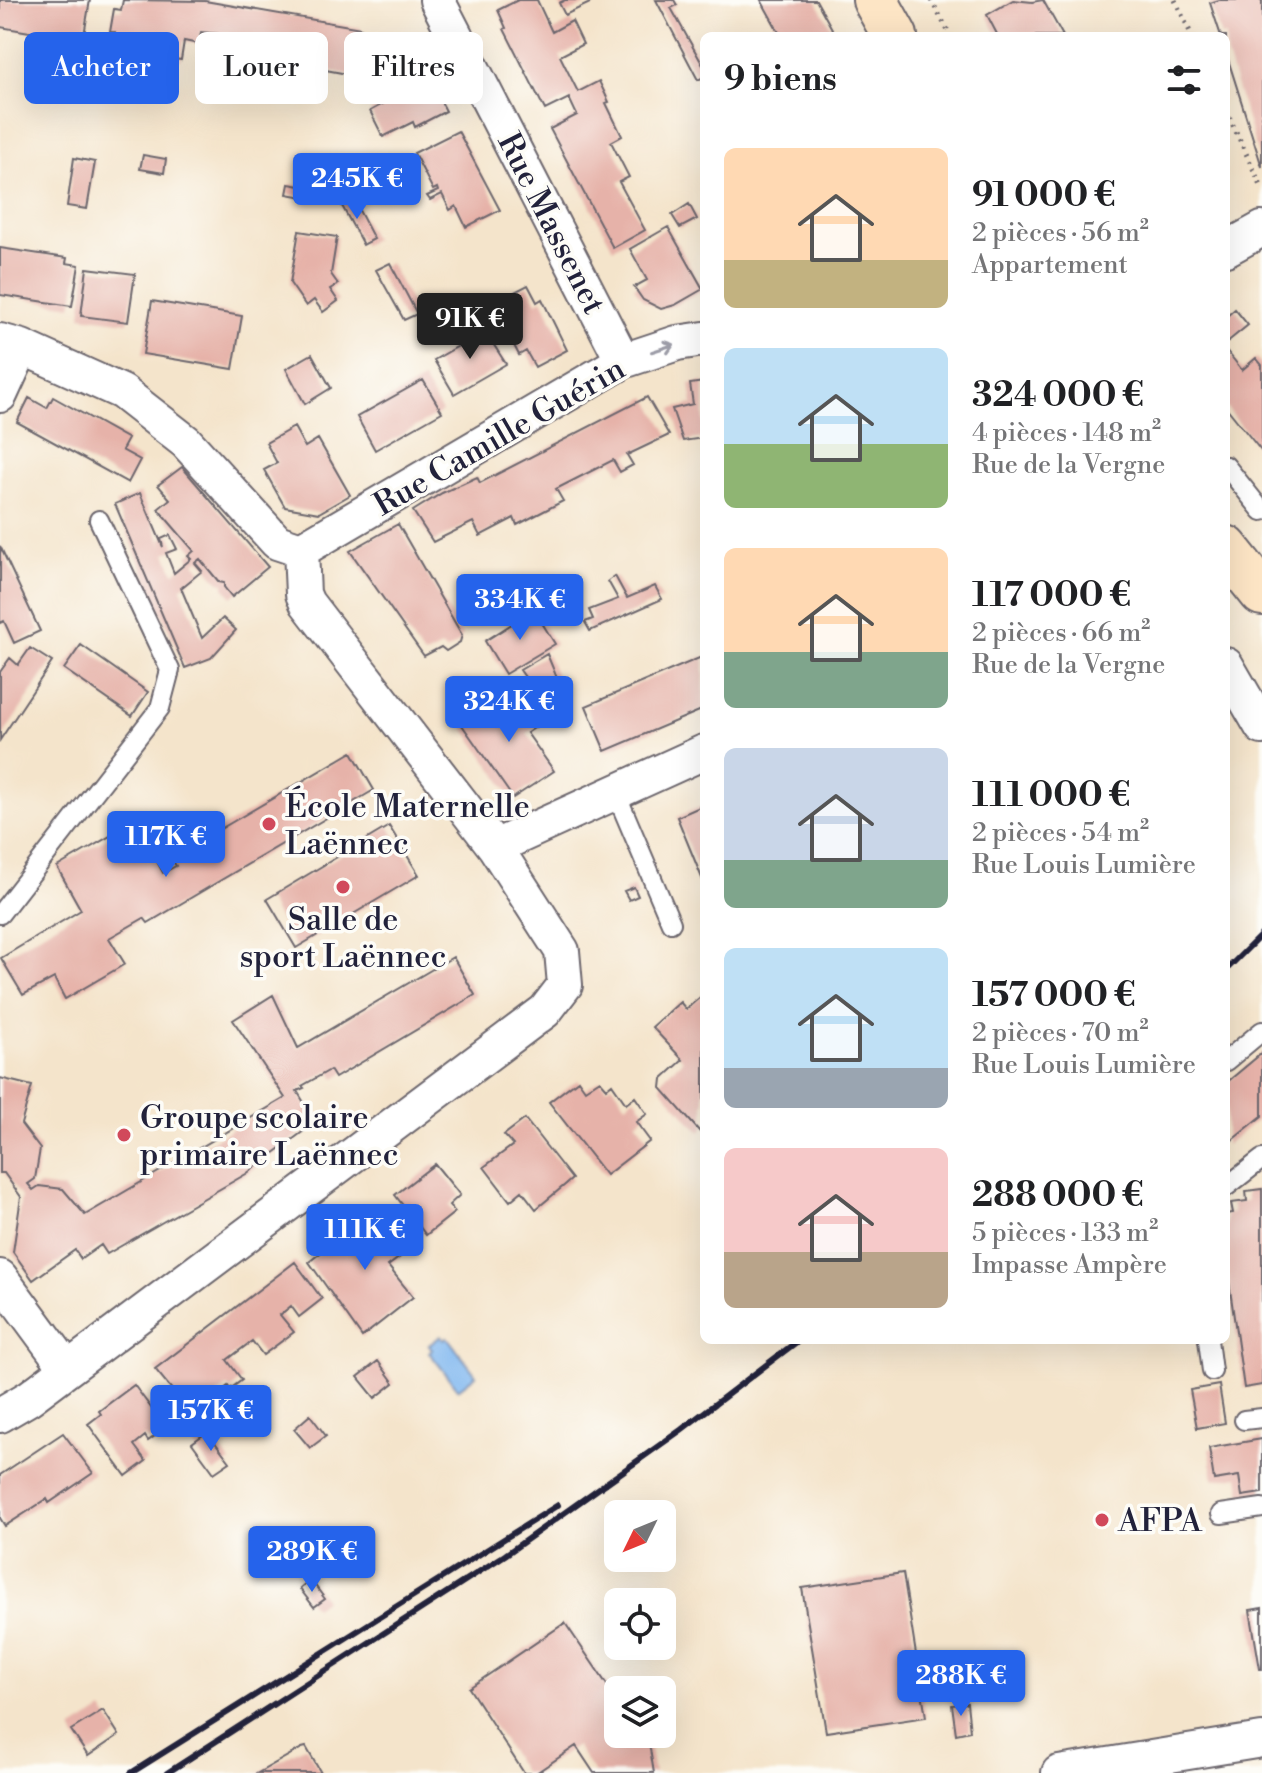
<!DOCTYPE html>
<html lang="fr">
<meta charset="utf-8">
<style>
body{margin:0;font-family:"Libre Bodoni",serif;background:#f2f2f2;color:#202124;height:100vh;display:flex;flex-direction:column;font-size:30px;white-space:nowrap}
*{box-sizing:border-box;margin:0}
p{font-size:26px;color:#757577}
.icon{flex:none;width:44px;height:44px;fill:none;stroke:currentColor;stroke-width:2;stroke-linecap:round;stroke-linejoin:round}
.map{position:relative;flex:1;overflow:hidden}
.drawer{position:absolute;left:700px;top:32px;width:530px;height:1312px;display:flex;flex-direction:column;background:#fff;border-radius:12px;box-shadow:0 8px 32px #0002}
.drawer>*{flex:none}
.guide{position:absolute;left:24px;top:32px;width:556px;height:72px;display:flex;gap:16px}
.needle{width:52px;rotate:227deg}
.fabs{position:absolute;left:604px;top:1500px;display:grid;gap:16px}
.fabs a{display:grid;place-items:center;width:72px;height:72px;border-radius:12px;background:#fff;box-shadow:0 8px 32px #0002;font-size:40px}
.price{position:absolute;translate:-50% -68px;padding:0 18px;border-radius:8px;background:#2563eb;color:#fff;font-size:26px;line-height:52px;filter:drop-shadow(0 2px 4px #0008)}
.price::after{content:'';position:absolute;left:50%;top:48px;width:24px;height:18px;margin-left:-12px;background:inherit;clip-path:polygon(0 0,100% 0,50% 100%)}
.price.active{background:#222;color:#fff}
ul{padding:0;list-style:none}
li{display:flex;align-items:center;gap:24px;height:200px;padding:0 24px}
li span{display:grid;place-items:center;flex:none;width:224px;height:160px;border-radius:12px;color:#555}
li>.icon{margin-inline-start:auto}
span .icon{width:96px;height:96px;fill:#fffc;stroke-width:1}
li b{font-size:34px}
h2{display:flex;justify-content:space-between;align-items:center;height:96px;padding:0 24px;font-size:34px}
.tag{padding:0 28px;border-radius:12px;background:#fff;box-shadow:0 8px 32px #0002;font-size:28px;line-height:72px}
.tag.active{background:#2563eb;color:#fff}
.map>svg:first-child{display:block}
</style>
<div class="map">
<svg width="1262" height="1773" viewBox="0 0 1262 1773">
<rect width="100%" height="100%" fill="#fdfcf7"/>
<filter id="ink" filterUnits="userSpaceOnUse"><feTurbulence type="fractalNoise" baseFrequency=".0125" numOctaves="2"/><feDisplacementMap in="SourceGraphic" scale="16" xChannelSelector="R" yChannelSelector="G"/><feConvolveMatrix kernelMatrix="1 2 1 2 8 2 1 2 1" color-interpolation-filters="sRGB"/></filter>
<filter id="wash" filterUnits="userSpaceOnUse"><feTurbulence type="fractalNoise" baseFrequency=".006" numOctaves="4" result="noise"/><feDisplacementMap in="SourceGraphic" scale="32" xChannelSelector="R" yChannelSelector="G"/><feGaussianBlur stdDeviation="1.8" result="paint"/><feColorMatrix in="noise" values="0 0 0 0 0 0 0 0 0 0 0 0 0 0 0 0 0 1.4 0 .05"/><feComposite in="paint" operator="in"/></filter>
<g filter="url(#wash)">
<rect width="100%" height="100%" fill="#f4e4cb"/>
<path fill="#81b8f0" stroke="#526d96" stroke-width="2" d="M441,1336L444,1340L447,1337L476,1375L458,1389L429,1352L432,1349L429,1345Z"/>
<g id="blocks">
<path fill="#e6b2a9" d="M0,0H90L83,41L0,27Z
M123,0L205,1L361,28L353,75L309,67L310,59L273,53L274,48L239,42L236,61L224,59L228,35L201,32L199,44L184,41L181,60L112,49L115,32H110L114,9L121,10Z
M518,0H537L552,32L572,21L583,44L560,56L578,92L599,81L609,102L606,103L622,136L611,142L629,177L619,182L645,230L613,248L550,129L577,115L569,98L545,110L504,29L506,28L498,10Z
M565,0H589L590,3L565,15L559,3Z
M656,0H674L677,5L671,8L704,67V77L698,80Z
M761,0H816L836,36H781Z
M1013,0L1032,2L1043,0L1063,36H998L987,15Z
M1219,0H1262V167L1226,53V36H1221L1210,3Z
M400,42L405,53L400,55L416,87L430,80L446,111L415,127L413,122L383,137L370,111L388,101L372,70L386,62L380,51Z
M256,70L270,72L266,99L252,97Z
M458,131L500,210L466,227L456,206L450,210L442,194L430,200L427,196L438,191L437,188L433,190L414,153Z
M143,155L166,159L164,173L140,169Z
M74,158L95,162L87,209L67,206Z
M289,184L317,189L315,199L287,194Z
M352,197L374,239L363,245L341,204Z
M689,204L697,219L680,228L672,215Z
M668,227L703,289L675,305L661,309L643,300L634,287L647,280L630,249Z
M299,231L337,237L331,274L338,284L330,289L338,301L323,312L314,300L306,306L290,283Z
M0,248L67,258L66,263L79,265L72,306L0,295Z
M390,263L417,314L404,320L376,270Z
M87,268L135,274L128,322L81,316Z
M528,285L537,302L542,299L567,350L535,367L526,351L519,355L501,320L507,317L499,300Z
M152,301L242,316L233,369L143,354Z
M1235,309L1248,325L1226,343V317Z
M483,328L506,364L454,394L434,360L467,341L465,337Z
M1226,350L1242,370L1256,358L1262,365V452L1226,407Z
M312,354L331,388L305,404L286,369Z
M423,380L442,412L375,450L357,417Z
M704,382V438L683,441L672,409L693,404L690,384Z
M53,397L128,439L122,450L140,460L128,483L17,422L29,398L47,408Z
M647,397L669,435L627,455L633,465L620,472L613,460L556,489L563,501L517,525L514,518L480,536L473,522L433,542L413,511L442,493L477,477L480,483Z
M294,427L305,447L318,439L350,495L319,513L285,507L264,470L277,463L266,443Z
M182,467L268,567L232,597L224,587V583L219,582L200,559L195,563L202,571L181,588L202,638L223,618L236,630L211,658L185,668L115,504L140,493L163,547L161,539L170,535L177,549L166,553L174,573L191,559L188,556L194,551L158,509L170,499L158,485Z
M398,524L462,635L460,642L446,651L441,647L424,656L350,551Z
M0,546L40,631L14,643L4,621L0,623Z
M615,576L627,598L655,586L662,599L590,631L585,622L593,619L589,610L618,599L608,581Z
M534,610L555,644L505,674L485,641Z
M81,645L148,692L132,716L64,669Z
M30,648L52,662L0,740V672L10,658L18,665Z
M547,654L557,678L535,691L520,670Z
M704,656V709L605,751L586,706Z
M501,696L508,706L517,699L523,701L540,724L527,733L554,771L513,798L462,725Z
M352,752L374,790L148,923L144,918L109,938L125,964L65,999L54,978L23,995L1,958L81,910L57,867L136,821L163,873L176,866L171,858Z
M704,805V883L677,817Z
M389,826L419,875L296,948L267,899Z
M634,887L638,896L629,900L624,891Z
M453,957L475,995L335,1078L330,1070L302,1086L304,1088L297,1091L316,1122L246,1174L107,1254L101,1245L81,1259L75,1250L33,1280L13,1252L21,1197L4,1173H0V1078L32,1086L21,1124L40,1149L35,1179L28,1184L33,1190L39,1186L63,1189L85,1215L285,1098L233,1020L273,995L298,1048Z
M704,994V1128L700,1132L661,1088L662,1079L683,1060L652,1027L680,1002L686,1009Z
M1262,1053V1116L1226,1145V1083Z
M578,1080L585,1090L600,1080L607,1088L612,1084L626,1104L635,1097L647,1114L636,1122L650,1141L606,1175L549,1102Z
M525,1119L572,1179L536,1209L522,1191L510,1201L484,1167L513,1145L504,1135Z
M435,1164L460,1195L449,1205L455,1212L426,1235L395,1195Z
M1262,1189V1385L1244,1388L1226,1261V1214L1233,1213L1231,1203L1247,1201L1246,1191Z
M379,1205L407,1240L394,1250L400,1257L388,1266L413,1297L362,1337L309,1262L352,1228H357L360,1232L371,1223L366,1216Z
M295,1262L322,1299L299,1317L291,1306L280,1315L294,1332L263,1355L252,1341L227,1360L242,1380L230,1389L228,1386L192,1414L155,1369Z
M378,1361L394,1383L375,1398L358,1377Z
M134,1385L166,1428L148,1441L145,1436L134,1445L146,1461L126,1476L88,1424L101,1414L99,1411Z
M1219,1385L1225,1423L1197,1428L1190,1390Z
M310,1415L326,1436L310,1448L294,1429Z
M207,1432L230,1462L214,1473L192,1443Z
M63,1433L93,1473L49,1503L47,1499L5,1526L0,1518V1475Z
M1262,1439V1493L1242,1496L1239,1476L1214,1480L1209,1448Z
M903,1573L926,1717L826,1732L802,1588Z
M311,1580L325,1599L314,1607L300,1589Z
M1262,1608V1669H1260L1250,1610Z
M565,1623L618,1701V1734H640L650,1749L654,1773H594L576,1746L536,1773H524L469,1688Z
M967,1703L970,1731L956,1734L952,1705Z
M103,1710L119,1735L88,1756L71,1730Z
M306,1747L321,1773H258L302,1748Z"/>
</g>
</g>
<g filter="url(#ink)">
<use href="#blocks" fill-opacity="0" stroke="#6c666d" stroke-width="2"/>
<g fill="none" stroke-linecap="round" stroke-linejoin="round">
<defs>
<path id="service" d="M1226,466L1262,511
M615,791L671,923
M0,914L160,708L170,670L99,520
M1226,1061L1262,1031
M1226,1187L1262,1159
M1208,1340L1212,1371
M1244,1420L1262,1418
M1221,1514L1262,1508"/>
<path id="minor" d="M437,0L623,361
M1226,249L1262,229
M0,341L22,347L122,392L186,442L277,542L301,550L303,594L307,603L495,847L562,951L565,985L545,1011L29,1398L0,1415
M0,395L22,347
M301,550L623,361L677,343L704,339
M1226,665L1262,727
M495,847L704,752
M0,1277L67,1368
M1059,1773L1262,1740"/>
<path id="secondary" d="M875,0L895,36
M1226,548L1262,593"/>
</defs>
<use href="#service" stroke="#6c666d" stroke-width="22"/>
<use href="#minor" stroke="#6c666d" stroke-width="38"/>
<use href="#secondary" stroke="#6c666d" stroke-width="48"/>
<path stroke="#6c666d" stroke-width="5" stroke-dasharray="2 6" stroke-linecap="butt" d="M931,0L951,36
M1175,0L1192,36
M1226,110L1262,188"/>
<use href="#service" stroke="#fff" stroke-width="18"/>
<use href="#minor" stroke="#fff" stroke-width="34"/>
<use href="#secondary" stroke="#fde5c5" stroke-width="44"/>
<path stroke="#22223b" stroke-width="6" d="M1226,970L1262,934
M131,1773L558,1505
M167,1773L505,1555L681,1430L799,1340"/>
</g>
<defs><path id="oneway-shaft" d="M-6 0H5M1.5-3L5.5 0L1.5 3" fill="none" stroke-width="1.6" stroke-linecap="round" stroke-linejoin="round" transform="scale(2)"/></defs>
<use stroke="#9c9ca7" href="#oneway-shaft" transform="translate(663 348) rotate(-18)"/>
</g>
<g fill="#d1495b" stroke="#fdfcf7" stroke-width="3">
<circle cx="269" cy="824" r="8"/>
<circle cx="343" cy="887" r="8"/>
<circle cx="124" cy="1135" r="8"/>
<circle cx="1102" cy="1520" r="8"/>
</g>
<g text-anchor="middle" stroke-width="7" stroke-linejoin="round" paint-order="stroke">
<g font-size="32" fill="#22223b" stroke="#fdfcf7">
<text transform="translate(552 223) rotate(63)" y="11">Rue Massenet</text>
<text transform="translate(499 436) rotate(-30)" y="11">Rue Camille Guérin</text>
</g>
<g font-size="32" fill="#22223b" stroke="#fdfcf7" text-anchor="start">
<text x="285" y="817">École Maternelle<tspan x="285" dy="37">Laënnec</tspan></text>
<text x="343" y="930" text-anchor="middle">Salle de<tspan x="343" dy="37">sport Laënnec</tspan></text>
<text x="140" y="1128">Groupe scolaire<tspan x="140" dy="37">primaire Laënnec</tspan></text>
<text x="1118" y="1531">AFPA</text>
</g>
</g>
</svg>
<div class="fabs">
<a><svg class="needle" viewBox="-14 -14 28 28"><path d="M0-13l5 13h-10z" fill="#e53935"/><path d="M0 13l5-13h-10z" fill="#757577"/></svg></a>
<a><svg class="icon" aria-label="locate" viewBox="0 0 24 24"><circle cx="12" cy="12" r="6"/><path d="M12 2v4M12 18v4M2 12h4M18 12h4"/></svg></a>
<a><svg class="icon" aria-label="layers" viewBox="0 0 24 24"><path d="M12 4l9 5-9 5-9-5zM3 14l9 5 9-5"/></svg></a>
</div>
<b class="price" style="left:357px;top:221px">245K €</b>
<b class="price active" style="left:470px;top:361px">91K €</b>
<b class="price" style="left:520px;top:642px">334K €</b>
<b class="price" style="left:509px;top:744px">324K €</b>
<b class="price" style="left:166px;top:879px">117K €</b>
<b class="price" style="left:365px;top:1272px">111K €</b>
<b class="price" style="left:211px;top:1453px">157K €</b>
<b class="price" style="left:312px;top:1594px">289K €</b>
<b class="price" style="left:961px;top:1718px">288K €</b>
<div class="guide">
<a class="tag active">Acheter</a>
<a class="tag">Louer</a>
<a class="tag">Filtres</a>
</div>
<section class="drawer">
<h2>9 biens<svg class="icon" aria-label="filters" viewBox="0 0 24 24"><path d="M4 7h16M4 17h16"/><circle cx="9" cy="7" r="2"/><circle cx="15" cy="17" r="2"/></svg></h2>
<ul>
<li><span style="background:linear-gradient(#ffd9b3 70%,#c2b280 0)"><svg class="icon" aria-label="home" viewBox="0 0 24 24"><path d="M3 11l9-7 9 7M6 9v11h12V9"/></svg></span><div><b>91 000 €</b><p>2 pièces · 56 m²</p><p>Appartement</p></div></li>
<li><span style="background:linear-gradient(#bfe0f5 60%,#8fb573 0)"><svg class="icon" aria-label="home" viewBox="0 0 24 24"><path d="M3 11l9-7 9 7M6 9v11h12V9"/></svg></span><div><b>324 000 €</b><p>4 pièces · 148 m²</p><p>Rue de la Vergne</p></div></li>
<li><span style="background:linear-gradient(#ffd9b3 65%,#7fa58c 0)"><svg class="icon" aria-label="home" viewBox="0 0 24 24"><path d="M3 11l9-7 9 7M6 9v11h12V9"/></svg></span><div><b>117 000 €</b><p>2 pièces · 66 m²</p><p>Rue de la Vergne</p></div></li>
<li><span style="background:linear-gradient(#c9d6e8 70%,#7fa58c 0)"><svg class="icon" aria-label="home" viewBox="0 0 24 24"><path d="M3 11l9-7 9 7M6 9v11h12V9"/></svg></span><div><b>111 000 €</b><p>2 pièces · 54 m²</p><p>Rue Louis Lumière</p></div></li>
<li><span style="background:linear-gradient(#bfe0f5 75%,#9aa5b1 0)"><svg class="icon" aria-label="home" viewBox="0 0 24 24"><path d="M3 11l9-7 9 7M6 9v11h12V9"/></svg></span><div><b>157 000 €</b><p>2 pièces · 70 m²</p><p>Rue Louis Lumière</p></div></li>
<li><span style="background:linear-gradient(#f6c9c9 65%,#b9a48a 0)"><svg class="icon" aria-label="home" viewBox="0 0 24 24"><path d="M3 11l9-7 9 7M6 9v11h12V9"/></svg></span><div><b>288 000 €</b><p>5 pièces · 133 m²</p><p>Impasse Ampère</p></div></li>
</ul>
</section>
</div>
